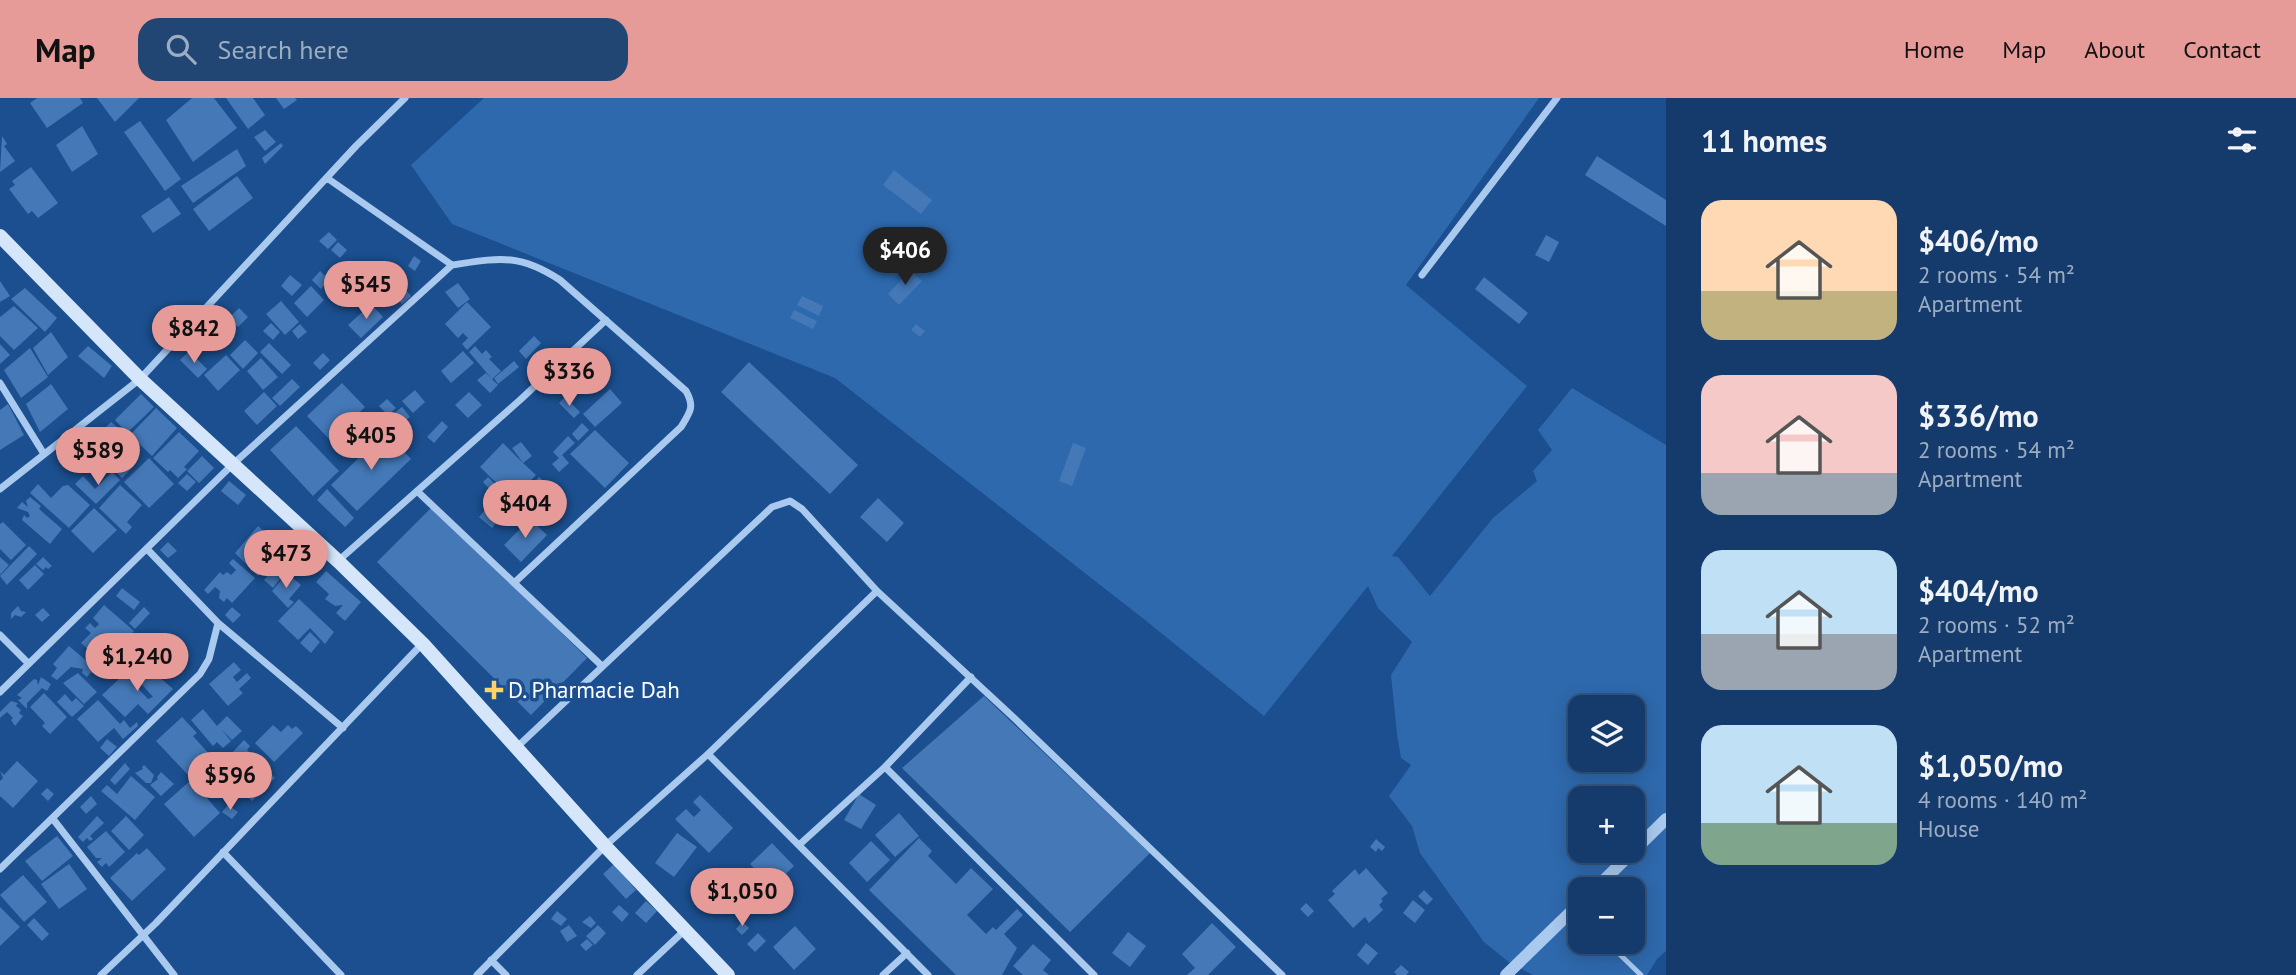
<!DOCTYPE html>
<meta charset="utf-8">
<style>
body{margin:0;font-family:"PT Sans",sans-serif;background:#214673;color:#f1f3f6;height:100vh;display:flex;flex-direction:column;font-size:26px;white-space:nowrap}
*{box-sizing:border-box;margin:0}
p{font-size:23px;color:#9dadc1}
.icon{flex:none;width:38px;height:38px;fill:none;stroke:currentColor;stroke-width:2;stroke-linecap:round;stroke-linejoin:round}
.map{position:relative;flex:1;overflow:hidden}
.drawer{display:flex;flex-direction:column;background:#143b6b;width:630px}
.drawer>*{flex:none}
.tools{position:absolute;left:1568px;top:597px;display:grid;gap:14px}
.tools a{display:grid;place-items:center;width:77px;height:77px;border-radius:14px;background:#143b6b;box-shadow:0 4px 18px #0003,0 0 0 2px #33557e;font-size:35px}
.price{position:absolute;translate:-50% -60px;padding:0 16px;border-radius:24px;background:#e69b98;color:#111;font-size:23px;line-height:46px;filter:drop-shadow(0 2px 4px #0008)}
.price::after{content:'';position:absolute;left:50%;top:42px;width:21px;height:16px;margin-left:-10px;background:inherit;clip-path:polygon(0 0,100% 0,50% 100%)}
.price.active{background:#222;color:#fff}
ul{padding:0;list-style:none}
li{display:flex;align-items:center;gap:21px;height:175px;padding:0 35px}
li span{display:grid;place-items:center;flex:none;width:196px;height:140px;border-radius:21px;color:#555}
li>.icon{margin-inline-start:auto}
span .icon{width:84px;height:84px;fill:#fffc;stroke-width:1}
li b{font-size:30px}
h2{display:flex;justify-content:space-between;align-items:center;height:84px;padding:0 35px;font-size:30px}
header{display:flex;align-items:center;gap:42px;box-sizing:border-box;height:98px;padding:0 35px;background:#e69b98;color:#111}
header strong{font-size:33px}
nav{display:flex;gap:38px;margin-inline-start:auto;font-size:24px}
.search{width:490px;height:63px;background:#214673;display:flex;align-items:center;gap:18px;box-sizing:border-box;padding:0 24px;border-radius:21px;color:#9dadc1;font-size:26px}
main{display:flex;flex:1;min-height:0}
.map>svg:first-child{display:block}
</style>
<header>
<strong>Map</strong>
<div class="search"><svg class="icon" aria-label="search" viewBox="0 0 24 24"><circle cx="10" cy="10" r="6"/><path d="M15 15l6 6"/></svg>Search here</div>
<nav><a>Home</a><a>Map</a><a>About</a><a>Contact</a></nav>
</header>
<main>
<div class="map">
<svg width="1666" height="877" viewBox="0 0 1666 877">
<rect width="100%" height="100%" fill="#1b4f8f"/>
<path fill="#2e69ad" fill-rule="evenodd" d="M484,0H1539L1406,187L1527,288L1392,458L1398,459L1430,498L1493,420L1537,383L1533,373L1552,352L1538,332L1572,290L1666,347V853L1657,861L1647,877H1533L1510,865L1484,844L1420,755L1412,728L1389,698L1411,667L1401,660L1397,636L1391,577L1412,544L1378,510L1368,488L1264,618L1145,522L835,280L452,126L411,67ZM1580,609H1633V662H1580ZM1580,700H1633V752H1580ZM1580,791H1633V844H1580Z"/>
<path fill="#4478b7" d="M37,0H80L83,5L47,30L30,5Z
M97,0H139L115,24Z
M192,0H214L237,30L193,64L166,22Z
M226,0H253L265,17L248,31Z
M276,0H295L297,2L284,11Z
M140,23L181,81L165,93L124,34Z
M82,28L98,56L72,74L56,47Z
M265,32L276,44L265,53L254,39Z
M2,38L7,46L4,48L15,63L0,74Z
M281,45L283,48L265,66L262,60Z
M237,51L246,68L193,105L181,88Z
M1597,58L1666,102V128L1585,77Z
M31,69L58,105L38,120L32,113L28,116L9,91L15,87L12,83Z
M894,72L932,102L921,116L883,87Z
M237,78L253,100L209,133L193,111Z
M169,99L181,116L153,135L141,118Z
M329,134L337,142L328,151L319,143Z
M1546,137L1559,144L1549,164L1535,157Z
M338,144L347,152L340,160L331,152Z
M414,158L421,163L415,173L408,168Z
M347,171L355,180L334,202L325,193Z
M910,172L922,183L899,207L888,196Z
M320,173L329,182L321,191L312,182Z
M290,177L302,187L292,198L281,188Z
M1484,179L1528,215L1519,226L1475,191Z
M0,183L10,198L0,204Z
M458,185L470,201L458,210L445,194Z
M311,188L324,202L307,219L294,205Z
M402,188L411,198L402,206L393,197Z
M25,190L57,220L45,234L11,201Z
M802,198L823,208L819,218L797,207Z
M281,203L299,224L285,237L266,216Z
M467,204L491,229L467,252L462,246L468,240L463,235L458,240L445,226Z
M371,206L383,219L361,240L348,227Z
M14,208L38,230L14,252L0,238V219Z
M239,210L248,219L238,229L229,220Z
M794,212L817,223L813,231L790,220Z
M271,225L280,234L273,242L263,233Z
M300,226L307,234L298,241L292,233Z
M916,226L925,233L920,239L911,232Z
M51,234L68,259L48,277L33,250Z
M534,238L541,245L526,261L519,253Z
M245,242L258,255L243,271L230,257Z
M269,245L291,267L282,276L260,254Z
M0,246L10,257L0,266Z
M88,248L112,268L104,280L78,258Z
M475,248L482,256L486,252L492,259L489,261L501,273L492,281L469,254Z
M30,250L48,279L21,300L4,272Z
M189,253L207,271L198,280L180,262Z
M463,253L474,265L451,285L441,273Z
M323,255L330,262L320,272L313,265Z
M226,257L240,272L218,293L204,277Z
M261,260L278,279L263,292L247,273Z
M514,263L519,269L498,286L494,280Z
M749,264L858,367L830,396L721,294Z
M486,275L498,287L490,295L477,282Z
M292,281L300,289L280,308L272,300Z
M342,285L365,309L330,342L307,318Z
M51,286L68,311L40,334L26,306Z
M610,291L622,305L595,329L583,316Z
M415,292L425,304L413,315L402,303Z
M264,294L277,308L257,327L244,313Z
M469,294L482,307L468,320L455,307Z
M141,296L154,309L127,335L115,322Z
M565,299L580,314L574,320L559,305Z
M387,301L396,310L388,317L379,308Z
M8,306L24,337L0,352V312Z
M402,309L410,319L389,336L381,326Z
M156,310L177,330L152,358L130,337Z
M442,323L448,329L434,345L427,339Z
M111,324L126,337L118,345L103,332Z
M582,325L589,332L578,343L572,336Z
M296,328L339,373L313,398L270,352Z
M595,332L629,365L605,390L570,356Z
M179,334L199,353L184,369L187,371L178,380L170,372L168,374L153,360Z
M385,334L411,361L357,413L331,387Z
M568,338L575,345L562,357L569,365L559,374L552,366L559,360L553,354Z
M521,344L532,358L523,365L536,377L513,401L480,369L503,345L523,365L512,350Z
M1073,345L1086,350L1072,388L1059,383Z
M109,355L120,366L125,361L133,369L122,380L103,361Z
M202,358L214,370L199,385L187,373Z
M149,360L174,386L149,410L124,384Z
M112,374L120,382L96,406L75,386L83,378L95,391Z
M187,376L196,384L187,393L178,385Z
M488,379L510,401L504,407L483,384Z
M539,379L551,390L529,414L517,403Z
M229,383L246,397L238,407L221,393Z
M38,386L51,400L63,388L68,387L90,407L69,430L30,395Z
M120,387L142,407L127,424L132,429L126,436L99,410Z
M327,391L354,420L345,429L317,402Z
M30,399L41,408L39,411L62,431L50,446L22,422L24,417L27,420L30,418L28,414L17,410L22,404L28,409L26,403Z
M878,400L904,425L887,444L860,419Z
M494,402L500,408L492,418L498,423L492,430L479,419Z
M433,408L587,560L531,617L377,464Z
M94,410L117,432L93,455L71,433Z
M530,421L547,437L521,464L504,447Z
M3,424L26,447L11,462L0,451V426Z
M258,428L270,439L265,446L276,456L258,478L235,455Z
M168,444L177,453L168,460L160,452Z
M29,448L37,456L7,487L0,478Z
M0,459L9,467L0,477Z
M43,459L52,468L48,471L46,469L43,472L36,466Z
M233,461L255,480L232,505L227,500L224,504L219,500L220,493L215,489L208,496L204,492L220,474L223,477L227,474L231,477L236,472L229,465Z
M278,465L287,472L273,490L264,482Z
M35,467L44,476L28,492L19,482Z
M326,473L361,504L345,523L336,515L343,507L335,508L325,501L329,496L316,484Z
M287,475L301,487L289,501L294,504L288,510L272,493Z
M122,490L140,504L134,512L116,498Z
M299,501L334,534L325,546L310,530L298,542L278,523Z
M104,507L134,533L113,556L98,542L89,552L81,545L91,535L85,530L90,525L95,530L99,526L93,520Z
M18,508L21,513L26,514L21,519L15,517L11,521V515Z
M144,509L150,515L135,531L129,525Z
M232,509L241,517L233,525L225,517Z
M43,510L50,517L42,524L35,517Z
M310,534L320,544L311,555L300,545Z
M69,548L95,570L87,579L82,575L83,571L71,569L57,582L51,578L57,570L53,566Z
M148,550L156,558L137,578L126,566L133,559L136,562Z
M234,564L241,572L233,579L237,584L247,575L251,580L239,591L243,595L228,608L209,586Z
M148,569L173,591L148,616L138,606L125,619L102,597L124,576L148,601L153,599L137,581Z
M78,575L97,594L84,606L63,585Z
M41,579L51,586L47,593L42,590L27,605V611L18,602L22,600L17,597L34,581L37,582L38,587Z
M44,595L67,619L50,636L42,628L45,625L30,609Z
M65,596L72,604L76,600L84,608L72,619L57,604Z
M984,598L1150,755L1070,834L902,670Z
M98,602L120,626L124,622L130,630L137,624L138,628L123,641L114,630L98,644L77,621Z
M11,603L18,605L16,608L21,612L19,615L23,618L15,628L11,622L13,620L7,614L0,620V614Z
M203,611L217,628L227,618L242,633L232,642L221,631L231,643L223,650L217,644L213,648L191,622Z
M182,619L197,635L193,638L210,657L188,677L156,643Z
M273,627L281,634L288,627L292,631L296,628L303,635L274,664L255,645Z
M107,641L117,649L109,658L100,650Z
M244,642L250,648L247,652L275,680L252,703L227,679L229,677L217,665L226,655L229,658Z
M17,663L38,683L13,710L0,698V683L3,680L0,673L4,677Z
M125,665L130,671L115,687L110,682Z
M144,667L154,677L151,685H146L135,675L143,671L142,669Z
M161,674L174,686L161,698L150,687L158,681L157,679Z
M131,678L155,699L135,722L101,693L107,687L117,696Z
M191,682L220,715L194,739L164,706Z
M47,690L54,696L48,703L41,696Z
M859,696L876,707L861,731L844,722Z
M700,697L733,730L709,755L675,721L686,711L694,719L701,712L693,704Z
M91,698L97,706L86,716L80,709Z
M228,707L238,714L232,721L222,714Z
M899,715L919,738L895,759L875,737Z
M97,718L104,725L90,738L93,741L90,743L87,740L83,744L78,739Z
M126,718L144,737L129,752L111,733Z
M106,733L125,754L109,769L106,765L102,769L97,764L102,760H96L87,749Z
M677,735L697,749L674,779L655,765Z
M57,738L73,758L42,783L25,763Z
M919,740L932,753L928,758L956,786L971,770L993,791L967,817L986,836L993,829L996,832L1017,811L1023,817L1004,836L1017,850L1002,877H956L869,792Z
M1376,741L1385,749L1382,753L1378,750L1376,754L1370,749Z
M871,743L890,762L867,784L849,765Z
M772,745L794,768L772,789L750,766Z
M147,750L166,771L132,803L110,780L137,755L139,757Z
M69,766L87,791L59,811L41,786Z
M614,766L636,792L626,801L603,776Z
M1366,770L1388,795L1381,801L1383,803L1379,807L1383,812L1369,825L1365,819L1353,830L1328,802L1335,796L1332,793L1355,771L1359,777Z
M744,774L758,790L744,802L730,787Z
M23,777L47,804L24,824L0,797Z
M1424,792L1433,801L1427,807L1418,798Z
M1413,802L1425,812L1415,825L1403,815Z
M646,803L657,813L646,825L635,815Z
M1306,805L1314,813L1308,819L1300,811Z
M619,807L629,816L622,824L612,814Z
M0,809L20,829L0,848Z
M557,813L567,821L561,828L551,821Z
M590,818L596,825L591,830L582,824Z
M34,820L49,836L42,843L27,827Z
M742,824L749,830L742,837L736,831Z
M1212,825L1236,849L1208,877H1187L1195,870L1182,856Z
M569,827L577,838L567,844L560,833Z
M598,827L606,835L595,847L586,838Z
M795,828L816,851L794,872L773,849Z
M1128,834L1146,848L1130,869L1112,855Z
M758,835L766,843L755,854L747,846Z
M587,841L593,847L586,853L580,847Z
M1366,845L1378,855L1368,867L1357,857Z
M1033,846L1051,862L1043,872L1049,877H1023L1013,868Z
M1401,867L1409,874L1406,877H1397L1394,874Z"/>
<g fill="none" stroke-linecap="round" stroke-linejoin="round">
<path stroke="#a9c9ee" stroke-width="5" d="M1607,844L1641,877"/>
<path stroke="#a9c9ee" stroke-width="7" d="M327,80L452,167C499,160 519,155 560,182L686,293C695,309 690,314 681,329L514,485
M1422,177L1557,0
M0,285L44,356
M0,391L140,281L356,48L405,0
M417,393L602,568
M338,463L520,302L606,222
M218,525L343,630
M0,537L28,565
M0,594L232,367L452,167
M517,649L772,409L790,403L802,411L877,493L1012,618L1282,877
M708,656L928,877
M885,669L1094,877
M53,721L174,877
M799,747L885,669L971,579
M223,754L341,877
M0,771L200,576L209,561L218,525L147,451
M491,862L506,877
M101,877L156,825L422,546
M477,877L605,748L708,656L877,493
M637,877L685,832
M883,877L907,855"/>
<path stroke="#a9c9ee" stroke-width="12" d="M1595,791L1666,721
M1506,877L1580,805"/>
<path stroke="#d6e6fa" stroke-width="14" d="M0,138L140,281L338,463L423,546L605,748L728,877"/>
</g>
<path fill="#ffd166" stroke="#1b4f8f" stroke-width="2.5" d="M490.5 581.5h7v7h7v7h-7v7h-7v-7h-7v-7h7z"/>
<g text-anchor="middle" stroke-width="7" stroke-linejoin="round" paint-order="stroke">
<g font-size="23" fill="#fff" stroke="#1b4f8f" text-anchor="start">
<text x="508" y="600">D. Pharmacie Dah</text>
</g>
</g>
</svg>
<div class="tools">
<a><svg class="icon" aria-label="layers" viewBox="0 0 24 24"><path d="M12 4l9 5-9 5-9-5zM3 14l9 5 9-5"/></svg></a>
<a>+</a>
<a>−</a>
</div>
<b class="price active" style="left:905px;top:189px">$406</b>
<b class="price" style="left:366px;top:223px">$545</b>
<b class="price" style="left:194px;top:267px">$842</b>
<b class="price" style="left:569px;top:310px">$336</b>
<b class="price" style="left:371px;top:374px">$405</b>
<b class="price" style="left:98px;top:389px">$589</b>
<b class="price" style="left:525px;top:442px">$404</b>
<b class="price" style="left:286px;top:492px">$473</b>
<b class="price" style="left:137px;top:595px">$1,240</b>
<b class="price" style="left:230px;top:714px">$596</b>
<b class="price" style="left:742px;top:830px">$1,050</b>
</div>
<section class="drawer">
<h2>11 homes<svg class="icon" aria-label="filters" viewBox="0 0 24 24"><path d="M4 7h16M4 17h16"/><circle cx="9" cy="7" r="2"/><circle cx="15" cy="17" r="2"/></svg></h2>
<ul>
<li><span style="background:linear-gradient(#ffd9b3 65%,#c2b280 0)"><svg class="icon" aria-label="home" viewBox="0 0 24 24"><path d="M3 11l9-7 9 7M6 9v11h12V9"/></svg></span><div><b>$406/mo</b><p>2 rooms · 54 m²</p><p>Apartment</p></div></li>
<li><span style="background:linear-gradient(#f6c9c9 70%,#9aa5b1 0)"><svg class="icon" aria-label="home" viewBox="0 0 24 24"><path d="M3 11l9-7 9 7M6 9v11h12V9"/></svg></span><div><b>$336/mo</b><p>2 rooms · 54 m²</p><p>Apartment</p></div></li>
<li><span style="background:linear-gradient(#bfe0f5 60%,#9aa5b1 0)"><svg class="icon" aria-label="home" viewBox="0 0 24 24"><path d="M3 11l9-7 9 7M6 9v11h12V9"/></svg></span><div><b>$404/mo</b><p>2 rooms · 52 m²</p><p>Apartment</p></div></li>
<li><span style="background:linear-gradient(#bfe0f5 70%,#7fa58c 0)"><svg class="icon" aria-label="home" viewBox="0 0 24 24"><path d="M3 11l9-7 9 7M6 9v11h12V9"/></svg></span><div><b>$1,050/mo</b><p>4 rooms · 140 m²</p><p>House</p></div></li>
</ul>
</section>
</main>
